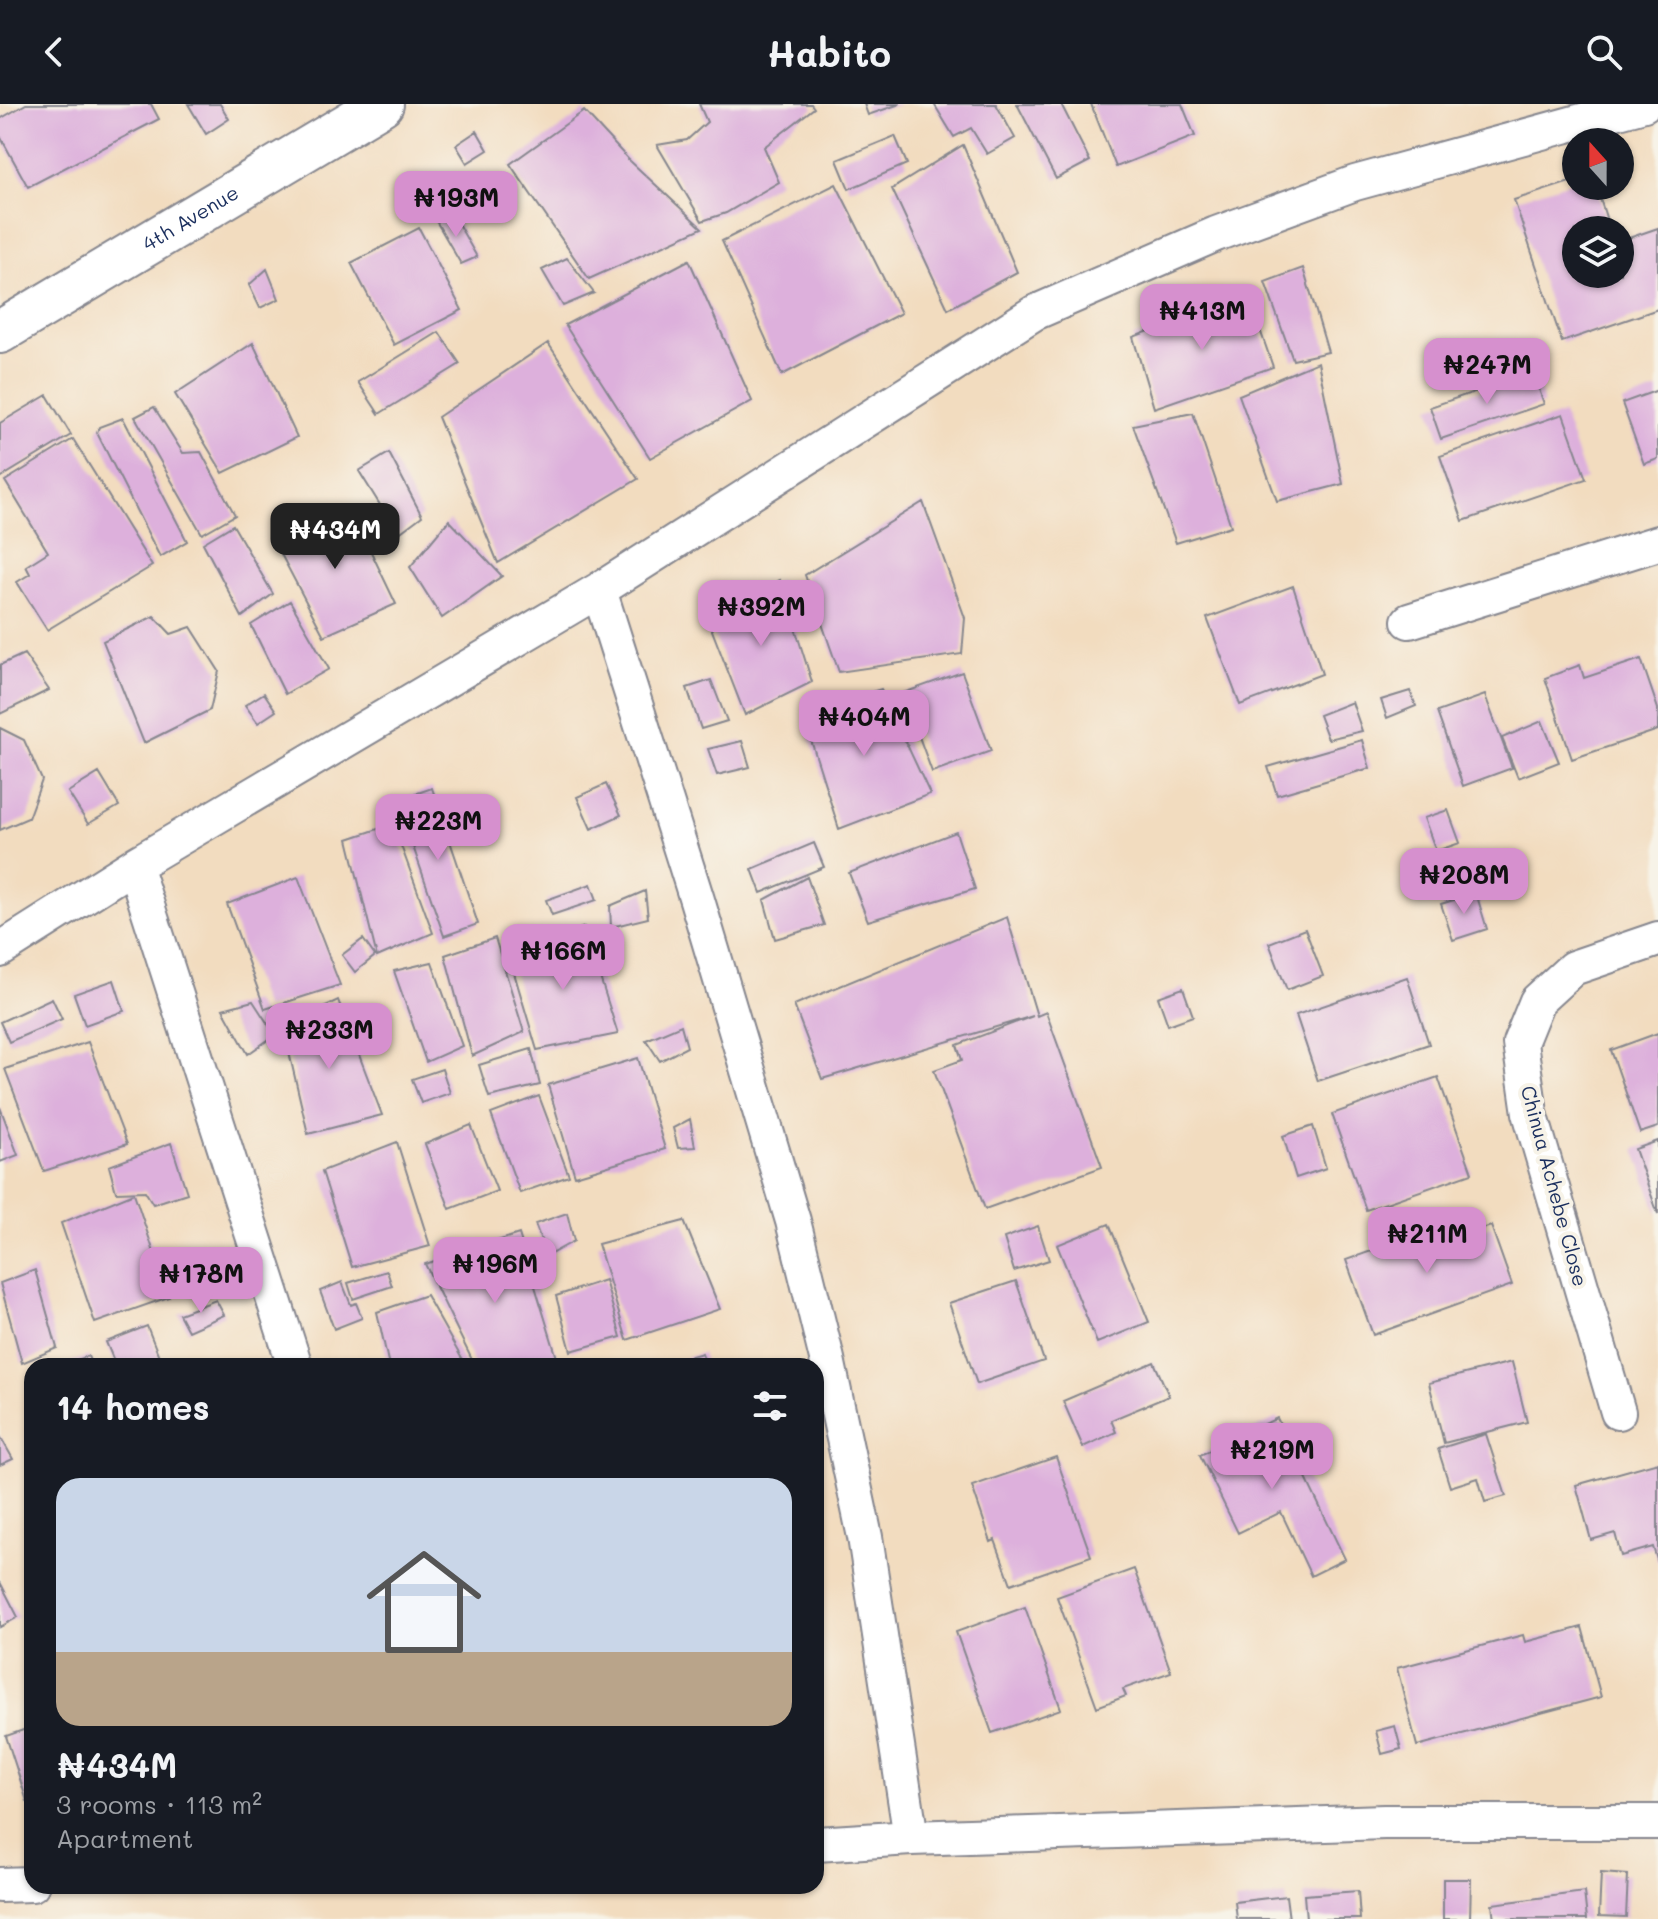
<!DOCTYPE html>
<meta charset="utf-8">
<style>
body{margin:0;font-family:Mali,sans-serif;background:#20242c;color:#f1f3f6;height:100vh;display:flex;flex-direction:column;font-size:30px;white-space:nowrap}
*{box-sizing:border-box;margin:0}
p{font-size:26px;color:#9ea1a6}
.icon{flex:none;width:44px;height:44px;fill:none;stroke:currentColor;stroke-width:2;stroke-linecap:round;stroke-linejoin:round}
.map{position:relative;flex:1;overflow:hidden}
.side{position:absolute;left:24px;top:1254px;width:800px;height:536px;display:flex;flex-direction:column;background:#171b24;border-radius:24px;box-shadow:0 2px 6px #0004}
.side>*{flex:none}
.needle{width:52px;rotate:339deg}
.buttons{position:absolute;left:1562px;top:24px;display:grid;gap:16px}
.buttons a{display:grid;place-items:center;width:72px;height:72px;border-radius:50%;background:#171b24;box-shadow:0 2px 6px #0004;font-size:40px}
.price{position:absolute;translate:-50% -68px;padding:0 18px;border-radius:16px;background:#d690ce;color:#111;font-size:26px;line-height:52px;filter:drop-shadow(0 2px 4px #0008)}
.price::after{content:'';position:absolute;left:50%;top:48px;width:24px;height:18px;margin-left:-12px;background:inherit;clip-path:polygon(0 0,100% 0,50% 100%)}
.price.selected{background:#222;color:#fff}
ul{padding:0;list-style:none}
li{display:grid;align-content:center;gap:16px;height:424px;padding:0 32px}
li span{display:grid;place-items:center;height:248px;border-radius:24px;color:#555}
li>.icon{margin-inline-start:auto}
span .icon{width:144px;height:144px;fill:#fffc;stroke-width:1}
li b{font-size:34px}
h2{display:flex;justify-content:space-between;align-items:center;height:96px;padding:0 32px;font-size:34px}
header{display:flex;justify-content:space-between;align-items:center;height:104px;padding:0 32px;background:#171b24;font-size:36px;font-weight:700}
.map>svg:first-child{display:block}
</style>
<header><svg class="icon" aria-label="back" viewBox="0 0 24 24"><path d="M15 5l-7 7 7 7"/></svg>Habito<svg class="icon" aria-label="search" viewBox="0 0 24 24"><circle cx="10" cy="10" r="6"/><path d="M15 15l6 6"/></svg></header>
<div class="map">
<svg width="1658" height="1815" viewBox="0 0 1658 1815">
<rect width="100%" height="100%" fill="#f7f3e8"/>
<filter id="ink" filterUnits="userSpaceOnUse"><feTurbulence type="fractalNoise" baseFrequency=".0125" numOctaves="2"/><feDisplacementMap in="SourceGraphic" scale="16" xChannelSelector="R" yChannelSelector="G"/><feConvolveMatrix kernelMatrix="1 2 1 2 8 2 1 2 1" color-interpolation-filters="sRGB"/></filter>
<filter id="wash" filterUnits="userSpaceOnUse"><feTurbulence type="fractalNoise" baseFrequency=".006" numOctaves="4" result="noise"/><feDisplacementMap in="SourceGraphic" scale="32" xChannelSelector="R" yChannelSelector="G"/><feGaussianBlur stdDeviation="1.8" result="paint"/><feColorMatrix in="noise" values="0 0 0 0 0 0 0 0 0 0 0 0 0 0 0 0 0 1.4 0 .05"/><feComposite in="paint" operator="in"/></filter>
<g filter="url(#wash)">
<rect width="100%" height="100%" fill="#f2dcbf"/>
<g id="blocks">
<path fill="#ddb0dc" d="M26,0H151L159,15L28,83L0,32V15Z
M188,0H220L229,15L206,30Z
M699,0H811L814,4L764,43L779,78L726,109L702,117L657,41L687,36L707,18Z
M864,0H900L868,11Z
M934,0H996L1015,34L987,50L971,24L954,33Z
M1017,0H1061L1090,57L1056,75Z
M1091,0H1182L1195,32L1116,63Z
M584,7L628,55L702,124L589,175L510,60Z
M477,27L488,46L467,59L456,41Z
M895,32L907,60L849,85L837,56Z
M963,41L1017,168L948,205L892,85Z
M1576,76V82H1596L1610,126H1576V170H1620V137L1658,124V205L1562,238L1514,96Z
M836,80L901,209L782,271L722,137Z
M452,109L477,153L461,160L436,117Z
M419,124L462,206L394,241L351,159Z
M567,154L594,189L563,202L542,166Z
M689,156L752,297L650,354L565,221Z
M1303,164L1328,248L1293,256L1265,178Z
M267,165L279,195L260,204L249,181Z
M1248,191L1273,263L1154,304L1133,233Z
M439,228L460,260L379,310L358,278Z
M253,239L297,333L223,369L175,290Z
M548,239L638,375L498,459L438,313Z
M1318,258L1343,380L1277,397L1239,291Z
M1533,268L1544,300L1441,335L1430,303Z
M1658,286V355L1644,360L1622,299Z
M47,291L71,331L0,374V319Z
M154,303L183,349L201,348L235,411L202,430L135,313Z
M1193,309L1231,422L1176,439L1133,321Z
M1563,310L1586,375L1463,417L1440,352Z
M123,314L187,437L160,453L97,329L99,323Z
M73,335L152,462L47,526L17,478L30,470L26,462L48,448L5,377Z
M389,349L422,412L398,430L359,367Z
M923,398L965,514L962,550L839,568L805,471Z
M350,404L396,500L324,532L273,435Z
M449,416L502,472L442,514L410,463Z
M233,421L273,490L242,513L203,439Z
M780,476L812,578L745,611L708,516Z
M1293,482L1322,570L1240,601L1207,514Z
M290,497L329,565L285,590L251,521Z
M154,512L171,530L191,523L219,567L210,606L144,639L103,537Z
M24,550L49,586L0,610V561Z
M1641,555L1658,605V626L1572,655L1545,574L1580,561L1584,574Z
M962,568L991,647L932,668L903,589Z
M711,576L727,617L701,625L687,584Z
M881,585L930,690L839,725L803,611Z
M1410,587L1416,602L1387,614L1381,596Z
M264,589L276,607L258,619L245,601Z
M1485,591L1512,664L1463,682L1437,608Z
M1352,598L1362,627L1328,635L1319,611Z
M1542,617L1559,658L1518,674L1502,634Z
M0,624L24,636L42,676L28,714L0,726Z
M1362,636L1370,664L1277,691L1268,663Z
M742,637L750,663L717,671L708,645Z
M99,669L119,702L88,720L68,688Z
M606,680L621,711L591,725L577,693Z
M432,684L478,820L444,832L397,696Z
M1448,706L1460,739L1436,747L1424,714Z
M393,720L433,829L377,853L348,735Z
M956,728L975,785L868,817L849,769Z
M814,739L824,763L761,789L752,765Z
M298,773L340,881L265,905L227,800Z
M807,773L824,821L775,835L764,796Z
M591,780L597,796L552,811L546,796Z
M645,787L648,814L611,823L610,802Z
M1476,789L1487,825L1453,836L1441,800Z
M1007,813L1037,912L1046,908L1102,1063L985,1105L934,966L962,956L957,941L1033,912L822,975L794,901Z
M584,823L618,930L537,946L509,852Z
M1305,825L1323,872L1287,886L1269,839Z
M495,834L524,928L472,952L445,851Z
M363,835L375,852L355,868L342,851Z
M432,858L462,942L426,958L394,867Z
M1407,873L1429,940L1318,977L1296,911Z
M114,876L124,907L85,921L74,890Z
M1183,884L1193,912L1168,921L1158,893Z
M52,894L62,915L9,938L0,918Z
M338,896L382,1011L308,1030L283,922Z
M253,897L275,931L248,950L223,905Z
M681,921L687,943L660,957L646,936Z
M1658,929V1023L1640,1029L1611,946Z
M88,938L127,1040L44,1067L5,965Z
M531,945L540,981L489,993L479,961Z
M638,954L665,1045L575,1072L548,981Z
M442,965L450,989L421,999L412,975Z
M1438,973L1472,1069L1366,1106L1332,1010Z
M539,992L569,1072L520,1089L491,1010Z
M0,1003L18,1051L0,1058Z
M690,1015L695,1043L678,1044L673,1024Z
M471,1021L497,1087L450,1105L425,1040Z
M1313,1022L1326,1064L1296,1074L1283,1032Z
M1658,1037V1110L1635,1045Z
M397,1038L430,1142L352,1163L322,1067Z
M171,1039L187,1089L153,1100L145,1087L116,1088L109,1062Z
M134,1089L169,1193L95,1219L61,1119Z
M567,1109L574,1137L547,1152L535,1120Z
M684,1117L720,1205L627,1236L598,1140Z
M1109,1120L1149,1218L1097,1239L1057,1141Z
M1447,1120L1452,1135L1491,1122L1512,1181L1373,1231L1346,1156Z
M1038,1122L1049,1156L1014,1167L1004,1134Z
M519,1130L558,1257L543,1262H475L425,1160Z
M35,1166L57,1244L22,1259L0,1179Z
M387,1167L392,1182L353,1195L348,1179Z
M605,1176L621,1233L571,1247L556,1192Z
M1016,1177L1044,1257L977,1280L949,1199Z
M342,1178L351,1201L356,1199L362,1214L334,1225L320,1187Z
M426,1191L466,1262H389L377,1208Z
M216,1196L224,1211L188,1227L179,1210Z
M147,1222L160,1255L139,1262H116L106,1238Z
M702,1249L706,1262H661V1261Z
M88,1252L92,1262H61Z
M1154,1258L1169,1292L1111,1316L1116,1328L1083,1343L1063,1297Z
M1512,1258L1527,1318L1444,1339L1429,1279Z
M1277,1314L1345,1455L1311,1472L1281,1408L1238,1429L1200,1351Z
M1486,1330L1506,1392L1485,1398L1478,1374L1450,1383L1438,1345Z
M0,1332L13,1355L0,1361Z
M1056,1353L1091,1452L1011,1480L995,1436L991,1438L972,1382Z
M1658,1358V1459L1653,1443L1621,1452L1615,1429L1591,1436L1576,1381Z
M1134,1465L1171,1568L1123,1585L1126,1592L1097,1603L1057,1493Z
M0,1478L18,1513L0,1523Z
M1025,1503L1061,1605L992,1629L956,1528Z
M1582,1523L1601,1593L1417,1642L1397,1564L1523,1531L1525,1538Z
M1395,1622L1401,1645L1382,1650L1376,1627Z
M32,1623V1696L27,1697L6,1632Z
M1601,1769L1628,1771L1626,1813L1599,1812Z
M1443,1775H1471L1470,1815H1443Z
M1358,1787L1360,1815H1306L1304,1791Z
M1584,1788L1587,1815H1494L1492,1800Z
M1286,1792L1289,1815H1237L1235,1798Z"/>
</g>
</g>
<g filter="url(#ink)">
<use href="#blocks" fill-opacity="0" stroke="#86868e" stroke-width="2"/>
<g fill="none" stroke-linecap="round" stroke-linejoin="round">
<defs>
<path id="minor" d="M599,486L697,796L793,1117L827,1255L865,1433L911,1734
M1409,517L1658,439
M134,761L295,1262
M0,846L134,761L599,486L1034,209L1216,130L1355,79L1644,0
M1618,1308L1530,1009L1520,939L1537,897L1573,864L1658,835
M816,1740L911,1734L1384,1718H1658
M0,1781L32,1780"/>
<g id="tertiary">
<path id="s1" d="M0,228L382,0"/>
</g>
</defs>
<use href="#minor" stroke="#86868e" stroke-width="38"/>
<use href="#tertiary" stroke="#86868e" stroke-width="46"/>
<use href="#minor" stroke="#fff" stroke-width="34"/>
<use href="#tertiary" stroke="#fff" stroke-width="42"/>
</g>
</g>
<g text-anchor="middle" stroke-width="8" stroke-linejoin="round" paint-order="stroke">
<g font-size="20" fill="#1b2f5e" stroke="#f7f3e8">
<text dy="7" stroke="none"><textPath href="#s1" startOffset="222">4th Avenue</textPath></text>
<text transform="translate(1554 1082) rotate(75)" y="7">Chinua Achebe Close</text>
</g>
</g>
</svg>
<div class="buttons">
<a><svg class="needle" viewBox="-14 -14 28 28"><path d="M0-13l5 13h-10z" fill="#e53935"/><path d="M0 13l5-13h-10z" fill="#9ea1a6"/></svg></a>
<a><svg class="icon" aria-label="layers" viewBox="0 0 24 24"><path d="M12 4l9 5-9 5-9-5zM3 14l9 5 9-5"/></svg></a>
</div>
<b class="price" style="left:456px;top:135px">₦193M</b>
<b class="price" style="left:1202px;top:248px">₦413M</b>
<b class="price" style="left:1487px;top:302px">₦247M</b>
<b class="price selected" style="left:335px;top:467px">₦434M</b>
<b class="price" style="left:761px;top:544px">₦392M</b>
<b class="price" style="left:864px;top:654px">₦404M</b>
<b class="price" style="left:438px;top:758px">₦223M</b>
<b class="price" style="left:1464px;top:812px">₦208M</b>
<b class="price" style="left:563px;top:888px">₦166M</b>
<b class="price" style="left:329px;top:967px">₦233M</b>
<b class="price" style="left:1427px;top:1171px">₦211M</b>
<b class="price" style="left:495px;top:1201px">₦196M</b>
<b class="price" style="left:201px;top:1211px">₦178M</b>
<b class="price" style="left:1272px;top:1387px">₦219M</b>
<section class="side">
<h2>14 homes<svg class="icon" aria-label="filters" viewBox="0 0 24 24"><path d="M4 7h16M4 17h16"/><circle cx="9" cy="7" r="2"/><circle cx="15" cy="17" r="2"/></svg></h2>
<ul>
<li><span style="background:linear-gradient(#c9d6e8 70%,#b9a48a 0)"><svg class="icon" aria-label="home" viewBox="0 0 24 24"><path d="M3 11l9-7 9 7M6 9v11h12V9"/></svg></span><div><b>₦434M</b><p>3 rooms · 113 m²</p><p>Apartment</p></div></li>
</ul>
</section>
</div>
